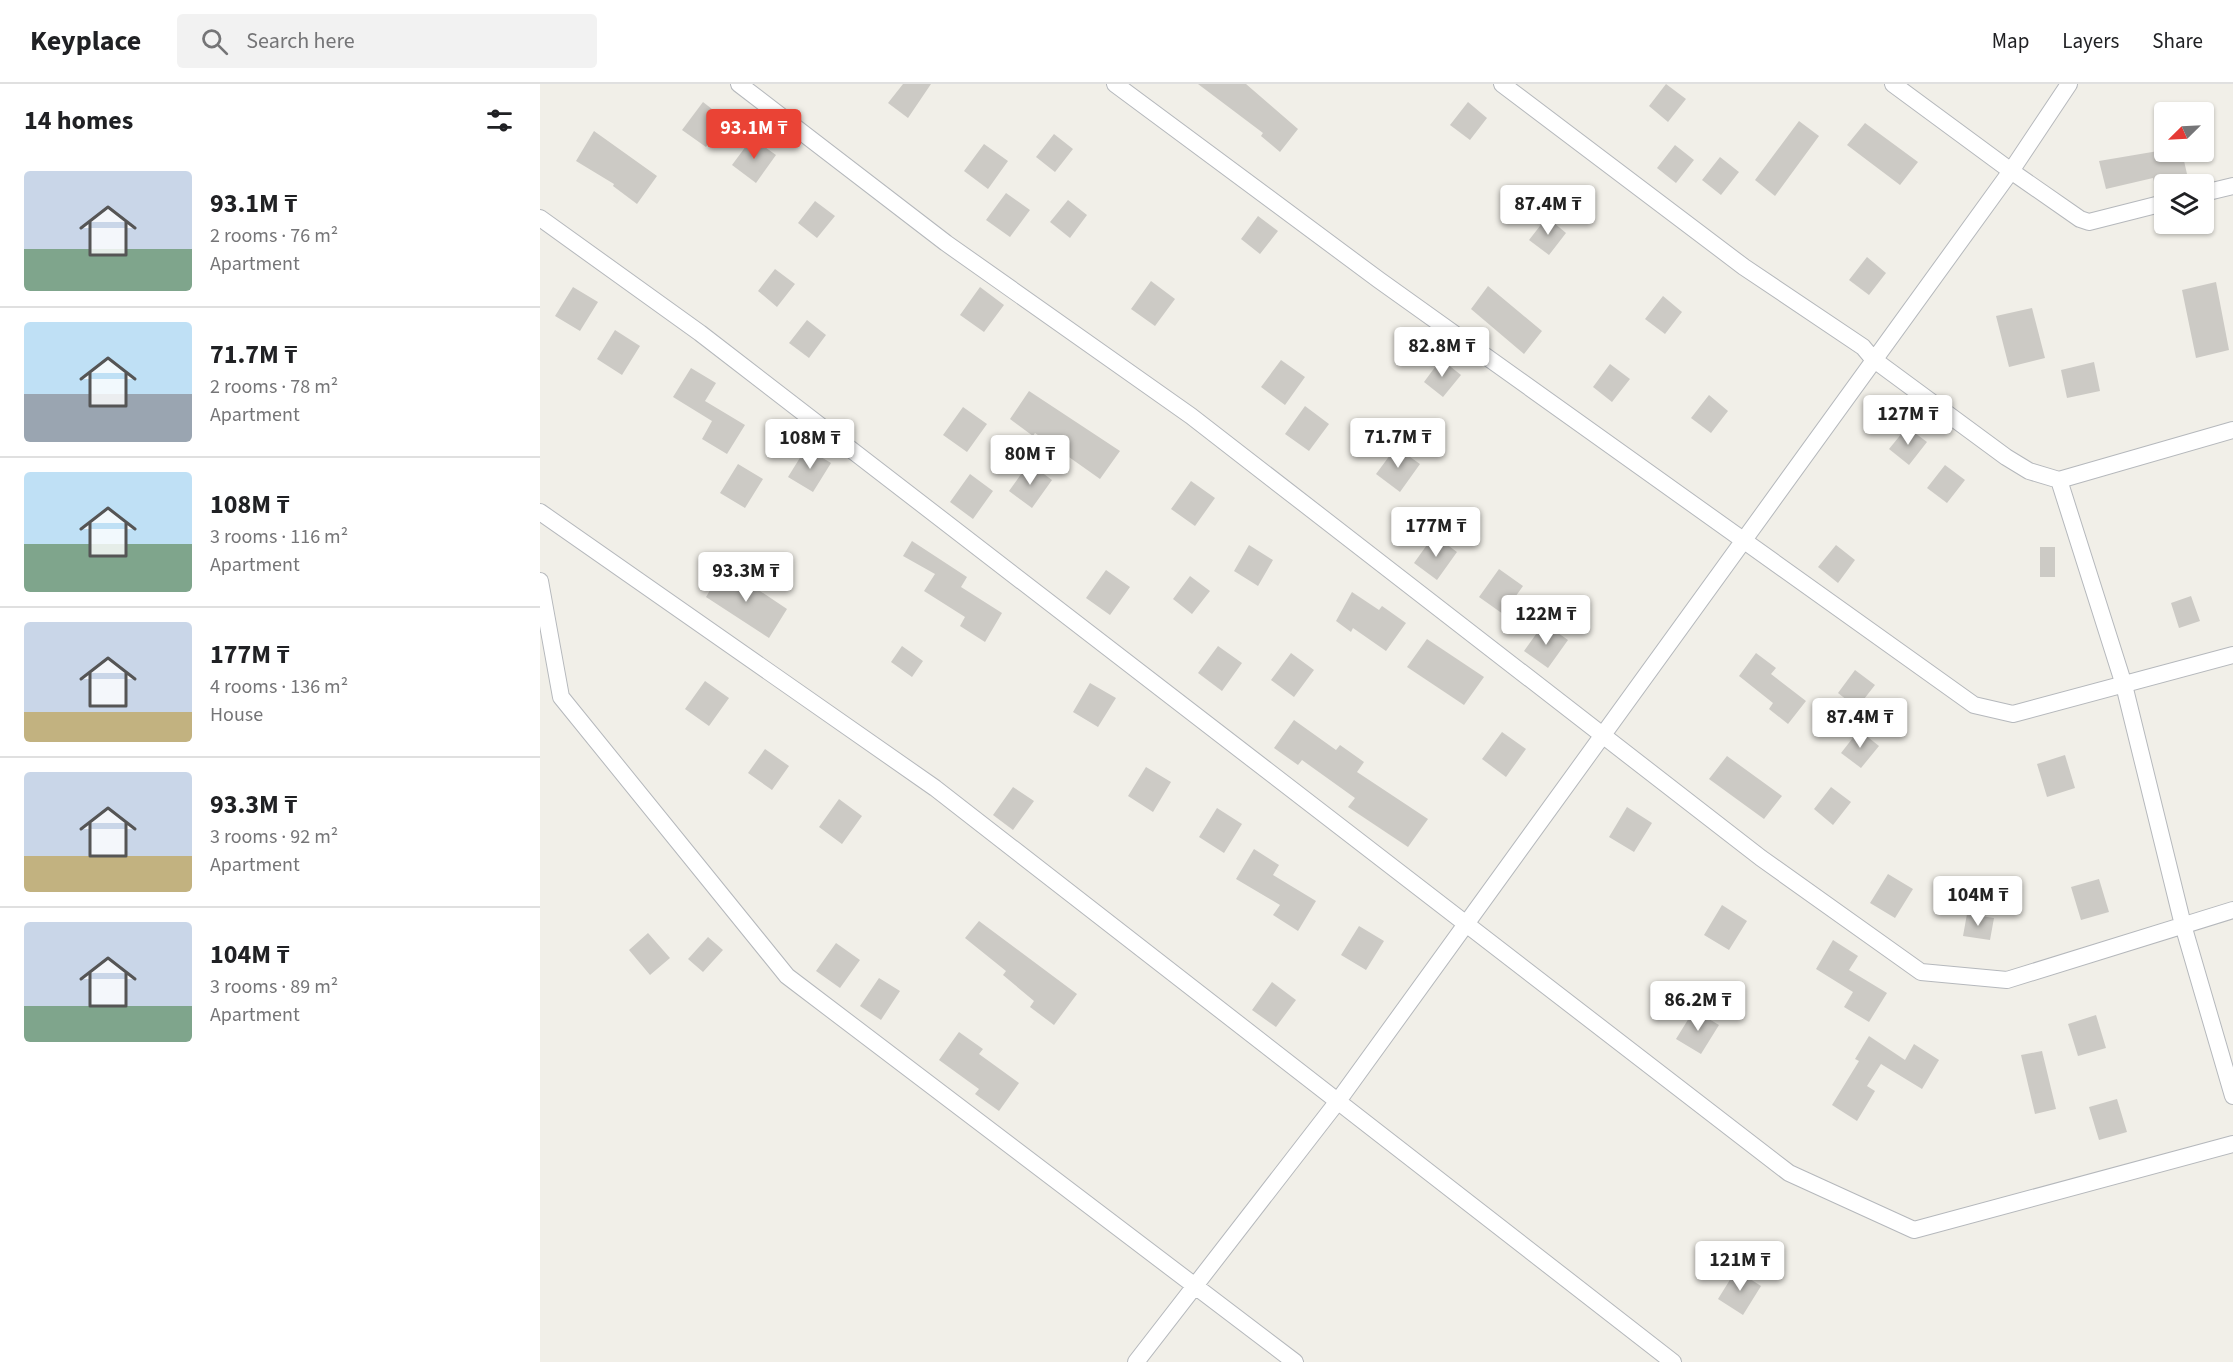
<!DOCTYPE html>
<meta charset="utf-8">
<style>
body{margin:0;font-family:"Source Sans 3",sans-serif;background:#f2f2f2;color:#202124;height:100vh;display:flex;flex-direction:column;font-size:22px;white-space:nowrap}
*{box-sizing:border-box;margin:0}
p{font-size:20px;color:#757577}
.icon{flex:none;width:33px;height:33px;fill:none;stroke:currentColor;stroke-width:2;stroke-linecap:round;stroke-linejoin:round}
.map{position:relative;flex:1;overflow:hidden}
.sheet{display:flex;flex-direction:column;background:#fff;width:540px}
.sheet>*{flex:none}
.needle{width:39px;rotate:246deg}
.controls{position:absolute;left:1614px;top:18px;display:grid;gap:12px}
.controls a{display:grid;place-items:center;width:60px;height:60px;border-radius:6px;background:#fff;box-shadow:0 2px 4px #0004;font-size:30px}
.price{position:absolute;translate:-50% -51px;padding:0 14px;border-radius:6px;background:#fff;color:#222;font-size:20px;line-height:39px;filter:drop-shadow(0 2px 3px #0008)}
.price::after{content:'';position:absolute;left:50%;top:36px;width:18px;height:14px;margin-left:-9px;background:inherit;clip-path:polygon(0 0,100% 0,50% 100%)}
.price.selected{background:#ea4335;color:#fff}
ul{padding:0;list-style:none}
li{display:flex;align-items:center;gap:18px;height:150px;padding:0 24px}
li+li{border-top:2px solid #e0e0e0}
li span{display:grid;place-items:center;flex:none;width:168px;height:120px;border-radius:6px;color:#555}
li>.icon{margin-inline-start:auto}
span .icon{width:72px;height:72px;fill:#fffc;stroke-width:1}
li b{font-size:26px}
h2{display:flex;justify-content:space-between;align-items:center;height:72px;padding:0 24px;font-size:26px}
header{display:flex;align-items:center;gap:36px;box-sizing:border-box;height:84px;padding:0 30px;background:#fff;border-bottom:2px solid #e0e0e0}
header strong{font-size:28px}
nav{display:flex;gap:33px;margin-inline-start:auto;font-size:21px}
.search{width:420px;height:54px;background:#f2f2f2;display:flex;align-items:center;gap:15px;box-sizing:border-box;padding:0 21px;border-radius:6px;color:#757577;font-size:22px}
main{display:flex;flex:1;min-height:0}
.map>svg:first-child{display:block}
</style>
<header>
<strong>Keyplace</strong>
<div class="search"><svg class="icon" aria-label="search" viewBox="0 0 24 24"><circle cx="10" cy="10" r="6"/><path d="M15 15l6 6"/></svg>Search here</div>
<nav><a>Map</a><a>Layers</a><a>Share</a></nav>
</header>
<main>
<section class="sheet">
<h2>14 homes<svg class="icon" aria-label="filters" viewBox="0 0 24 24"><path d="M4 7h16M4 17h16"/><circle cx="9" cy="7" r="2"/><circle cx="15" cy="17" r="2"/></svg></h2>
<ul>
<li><span style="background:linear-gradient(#c9d6e8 65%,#7fa58c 0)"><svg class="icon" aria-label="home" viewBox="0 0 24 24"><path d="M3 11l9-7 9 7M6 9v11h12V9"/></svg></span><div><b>93.1M ₸</b><p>2 rooms · 76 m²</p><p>Apartment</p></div></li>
<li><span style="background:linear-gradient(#bfe0f5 60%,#9aa5b1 0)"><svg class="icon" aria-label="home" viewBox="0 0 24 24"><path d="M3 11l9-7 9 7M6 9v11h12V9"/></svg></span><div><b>71.7M ₸</b><p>2 rooms · 78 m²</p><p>Apartment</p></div></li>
<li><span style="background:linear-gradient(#bfe0f5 60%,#7fa58c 0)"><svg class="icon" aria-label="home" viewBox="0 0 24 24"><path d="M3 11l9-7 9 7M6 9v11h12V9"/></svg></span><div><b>108M ₸</b><p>3 rooms · 116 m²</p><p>Apartment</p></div></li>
<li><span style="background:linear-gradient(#c9d6e8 75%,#c2b280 0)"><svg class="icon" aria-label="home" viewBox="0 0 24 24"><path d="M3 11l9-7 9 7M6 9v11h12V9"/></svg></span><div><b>177M ₸</b><p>4 rooms · 136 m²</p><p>House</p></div></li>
<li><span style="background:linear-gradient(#c9d6e8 70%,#c2b280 0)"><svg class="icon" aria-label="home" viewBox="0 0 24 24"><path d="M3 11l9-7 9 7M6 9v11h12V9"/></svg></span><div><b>93.3M ₸</b><p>3 rooms · 92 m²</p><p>Apartment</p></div></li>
<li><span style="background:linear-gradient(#c9d6e8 70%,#7fa58c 0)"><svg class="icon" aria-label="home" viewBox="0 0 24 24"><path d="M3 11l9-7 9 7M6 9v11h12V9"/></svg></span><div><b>104M ₸</b><p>3 rooms · 89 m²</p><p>Apartment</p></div></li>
</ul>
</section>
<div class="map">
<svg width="1693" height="1278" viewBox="0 0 1693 1278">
<rect width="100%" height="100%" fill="#f1efe8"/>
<path fill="#cccac5" d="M363,0H391L368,34L348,19Z
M658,0H706L758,45L740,68L721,52L723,49Z
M1126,0L1146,15L1128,38L1109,22Z
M163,18L186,36L166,63L142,46Z
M928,18L947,34L930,56L910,41Z
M1259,37L1279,52L1235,112L1215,96Z
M1325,39L1378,78L1360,101L1307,61Z
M54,47L117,92L97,120L73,102L74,100L36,77Z
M514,50L533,65L515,88L496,73Z
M212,54L236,71L216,99L192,81Z
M444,60L468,77L448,105L424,87Z
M1135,61L1154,76L1136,99L1117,84Z
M1624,66L1642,68L1647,90L1614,98L1613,94L1566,105L1559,77Z
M1180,73L1199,88L1181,111L1162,96Z
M466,109L490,126L470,153L446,136Z
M528,116L547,131L530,154L510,138Z
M275,117L295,132L277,154L258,139Z
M718,132L738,147L720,170L701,155Z
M1007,133L1026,149L1009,171L989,156Z
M1327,173L1346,189L1329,211L1309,196Z
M235,185L255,200L237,223L218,207Z
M611,197L635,215L615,242L591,225Z
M1676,198L1689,266L1656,274L1642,206Z
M948,202L1002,247L984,270L931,225Z
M33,203L58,218L40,247L15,232Z
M440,203L464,221L444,248L420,231Z
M1123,212L1142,228L1125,250L1105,235Z
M1492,224L1505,274L1469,283L1456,232Z
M267,236L286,251L269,274L249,259Z
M75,246L100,262L82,291L57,275Z
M901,275L921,291L903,313L884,298Z
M741,276L765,293L745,321L721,303Z
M1554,278L1560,307L1527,314L1521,286Z
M1070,280L1090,295L1072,318L1053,303Z
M151,284L176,299L165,317L205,341L187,370L162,355L172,337L133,313Z
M489,307L580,367L560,395L495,349L493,352L470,335Z
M1169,311L1188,327L1171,349L1151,334Z
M765,322L789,340L769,367L745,350Z
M423,323L447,340L427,368L403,351Z
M1367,343L1387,358L1369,381L1349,365Z
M856,363L880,380L860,408L836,390Z
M266,364L291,379L273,408L248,393Z
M489,379L512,396L492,424L469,407Z
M198,380L223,395L205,424L180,409Z
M1405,381L1425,396L1407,419L1387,404Z
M430,390L453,407L433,435L410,418Z
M651,397L675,414L655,442L631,425Z
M894,451L917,468L897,496L874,479Z
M372,457L427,493L421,503L462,529L445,558L420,542L425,533L384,507L395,490L363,472Z
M709,461L733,476L718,502L694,487Z
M1296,461L1315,476L1298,499L1278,483Z
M1500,463H1515V493H1500Z
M184,483L247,525L229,554L166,513Z
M959,485L983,502L963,530L939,513Z
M566,486L590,503L570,531L546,514Z
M650,492L670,507L652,530L633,515Z
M812,508L839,526L842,522L866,539L846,567L813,544L811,548L796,537Z
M1651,512L1660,537L1639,544L1631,519Z
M1004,539L1028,556L1008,584L984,567Z
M887,555L944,593L924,621L867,583Z
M362,562L383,577L372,593L351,578Z
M678,562L702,579L682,607L658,589Z
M751,569L774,586L754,613L731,596Z
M1216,569L1236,584L1231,590L1266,617L1248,640L1229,625L1233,619L1199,592Z
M1315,586L1335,601L1317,624L1298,609Z
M165,597L189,614L169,642L145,625Z
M550,599L576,614L558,643L533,628Z
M754,636L796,666L800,661L824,678L817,688L888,735L868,763L808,723L815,714L762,676L758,681L734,664Z
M1319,646L1339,662L1321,684L1301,669Z
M962,648L986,665L966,693L942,675Z
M225,665L249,682L232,706L208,689Z
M1525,671L1535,704L1507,713L1497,680Z
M1187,672L1242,712L1224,735L1169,695Z
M606,683L631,698L613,728L588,712Z
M473,703L494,717L473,746L453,731Z
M1291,703L1311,718L1293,741L1274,725Z
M299,715L322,732L302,760L279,743Z
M1087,723L1112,739L1094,768L1069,753Z
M677,724L702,740L684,769L659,753Z
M714,765L739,781L733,791L776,817L758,847L733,831L740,821L696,795Z
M1348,790L1373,805L1355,834L1330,819Z
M1559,795L1569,828L1541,836L1531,803Z
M1182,821L1207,837L1189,866L1164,851Z
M1427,830L1454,834L1450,856L1423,852Z
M439,837L537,910L514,941L490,923L494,917L463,891L466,887L425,854Z
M819,842L844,857L826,886L801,871Z
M108,849L130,874L110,891L89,866Z
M168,853L183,866L163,888L148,875Z
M1293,856L1318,872L1309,886L1347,909L1329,938L1304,923L1313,908L1276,885Z
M296,859L320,876L300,904L276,887Z
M339,894L360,907L341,936L320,922Z
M732,898L756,916L736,943L712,926Z
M1154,926L1179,941L1161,970L1136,955Z
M1556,931L1566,964L1538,972L1528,940Z
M419,948L443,965L439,970L479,999L459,1027L435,1010L439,1005L399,976Z
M1329,952L1365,976L1374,960L1399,976L1382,1005L1341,980L1327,1002L1335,1007L1317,1037L1292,1021L1319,977L1315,975Z
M1502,967L1516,1025L1495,1030L1481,971Z
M1577,1015L1587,1048L1559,1056L1549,1023Z
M1196,1186L1221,1202L1203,1231L1178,1215Z"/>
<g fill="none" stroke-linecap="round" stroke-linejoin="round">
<defs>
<path id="street" d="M199,0L406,159L651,332L1221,774L1381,888L1467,896L1693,826
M575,0L839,196L1434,621L1473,630L1693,571
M962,0L1204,183L1323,263L1333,275L1466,373L1489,387L1519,396L1693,346
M1353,0L1471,87L1529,0
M1664,109L1693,102
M0,134L160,249L1249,1089L1374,1146L1693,1060
M1519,396L1584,601L1643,841L1693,1012
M0,428L395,704L1133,1278
M0,497L21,613L247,892L755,1278
M596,1278L798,1017L1471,87L1540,135L1549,138L1624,119"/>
</defs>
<use href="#street" stroke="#b5b8bc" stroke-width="18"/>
<use href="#street" stroke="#fff" stroke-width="16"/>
</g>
</svg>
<div class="controls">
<a><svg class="needle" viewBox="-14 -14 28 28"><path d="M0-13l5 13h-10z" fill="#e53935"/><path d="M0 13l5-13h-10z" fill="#757577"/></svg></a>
<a><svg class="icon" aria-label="layers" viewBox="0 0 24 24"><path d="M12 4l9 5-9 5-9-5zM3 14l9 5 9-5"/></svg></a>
</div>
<b class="price selected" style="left:214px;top:76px">93.1M ₸</b>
<b class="price" style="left:1008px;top:152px">87.4M ₸</b>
<b class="price" style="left:902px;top:294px">82.8M ₸</b>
<b class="price" style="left:1368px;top:362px">127M ₸</b>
<b class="price" style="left:858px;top:385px">71.7M ₸</b>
<b class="price" style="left:270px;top:386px">108M ₸</b>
<b class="price" style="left:490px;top:402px">80M ₸</b>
<b class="price" style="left:896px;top:474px">177M ₸</b>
<b class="price" style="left:206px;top:519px">93.3M ₸</b>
<b class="price" style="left:1006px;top:562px">122M ₸</b>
<b class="price" style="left:1320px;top:665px">87.4M ₸</b>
<b class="price" style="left:1438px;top:843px">104M ₸</b>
<b class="price" style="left:1158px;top:948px">86.2M ₸</b>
<b class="price" style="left:1200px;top:1208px">121M ₸</b>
</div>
</main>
